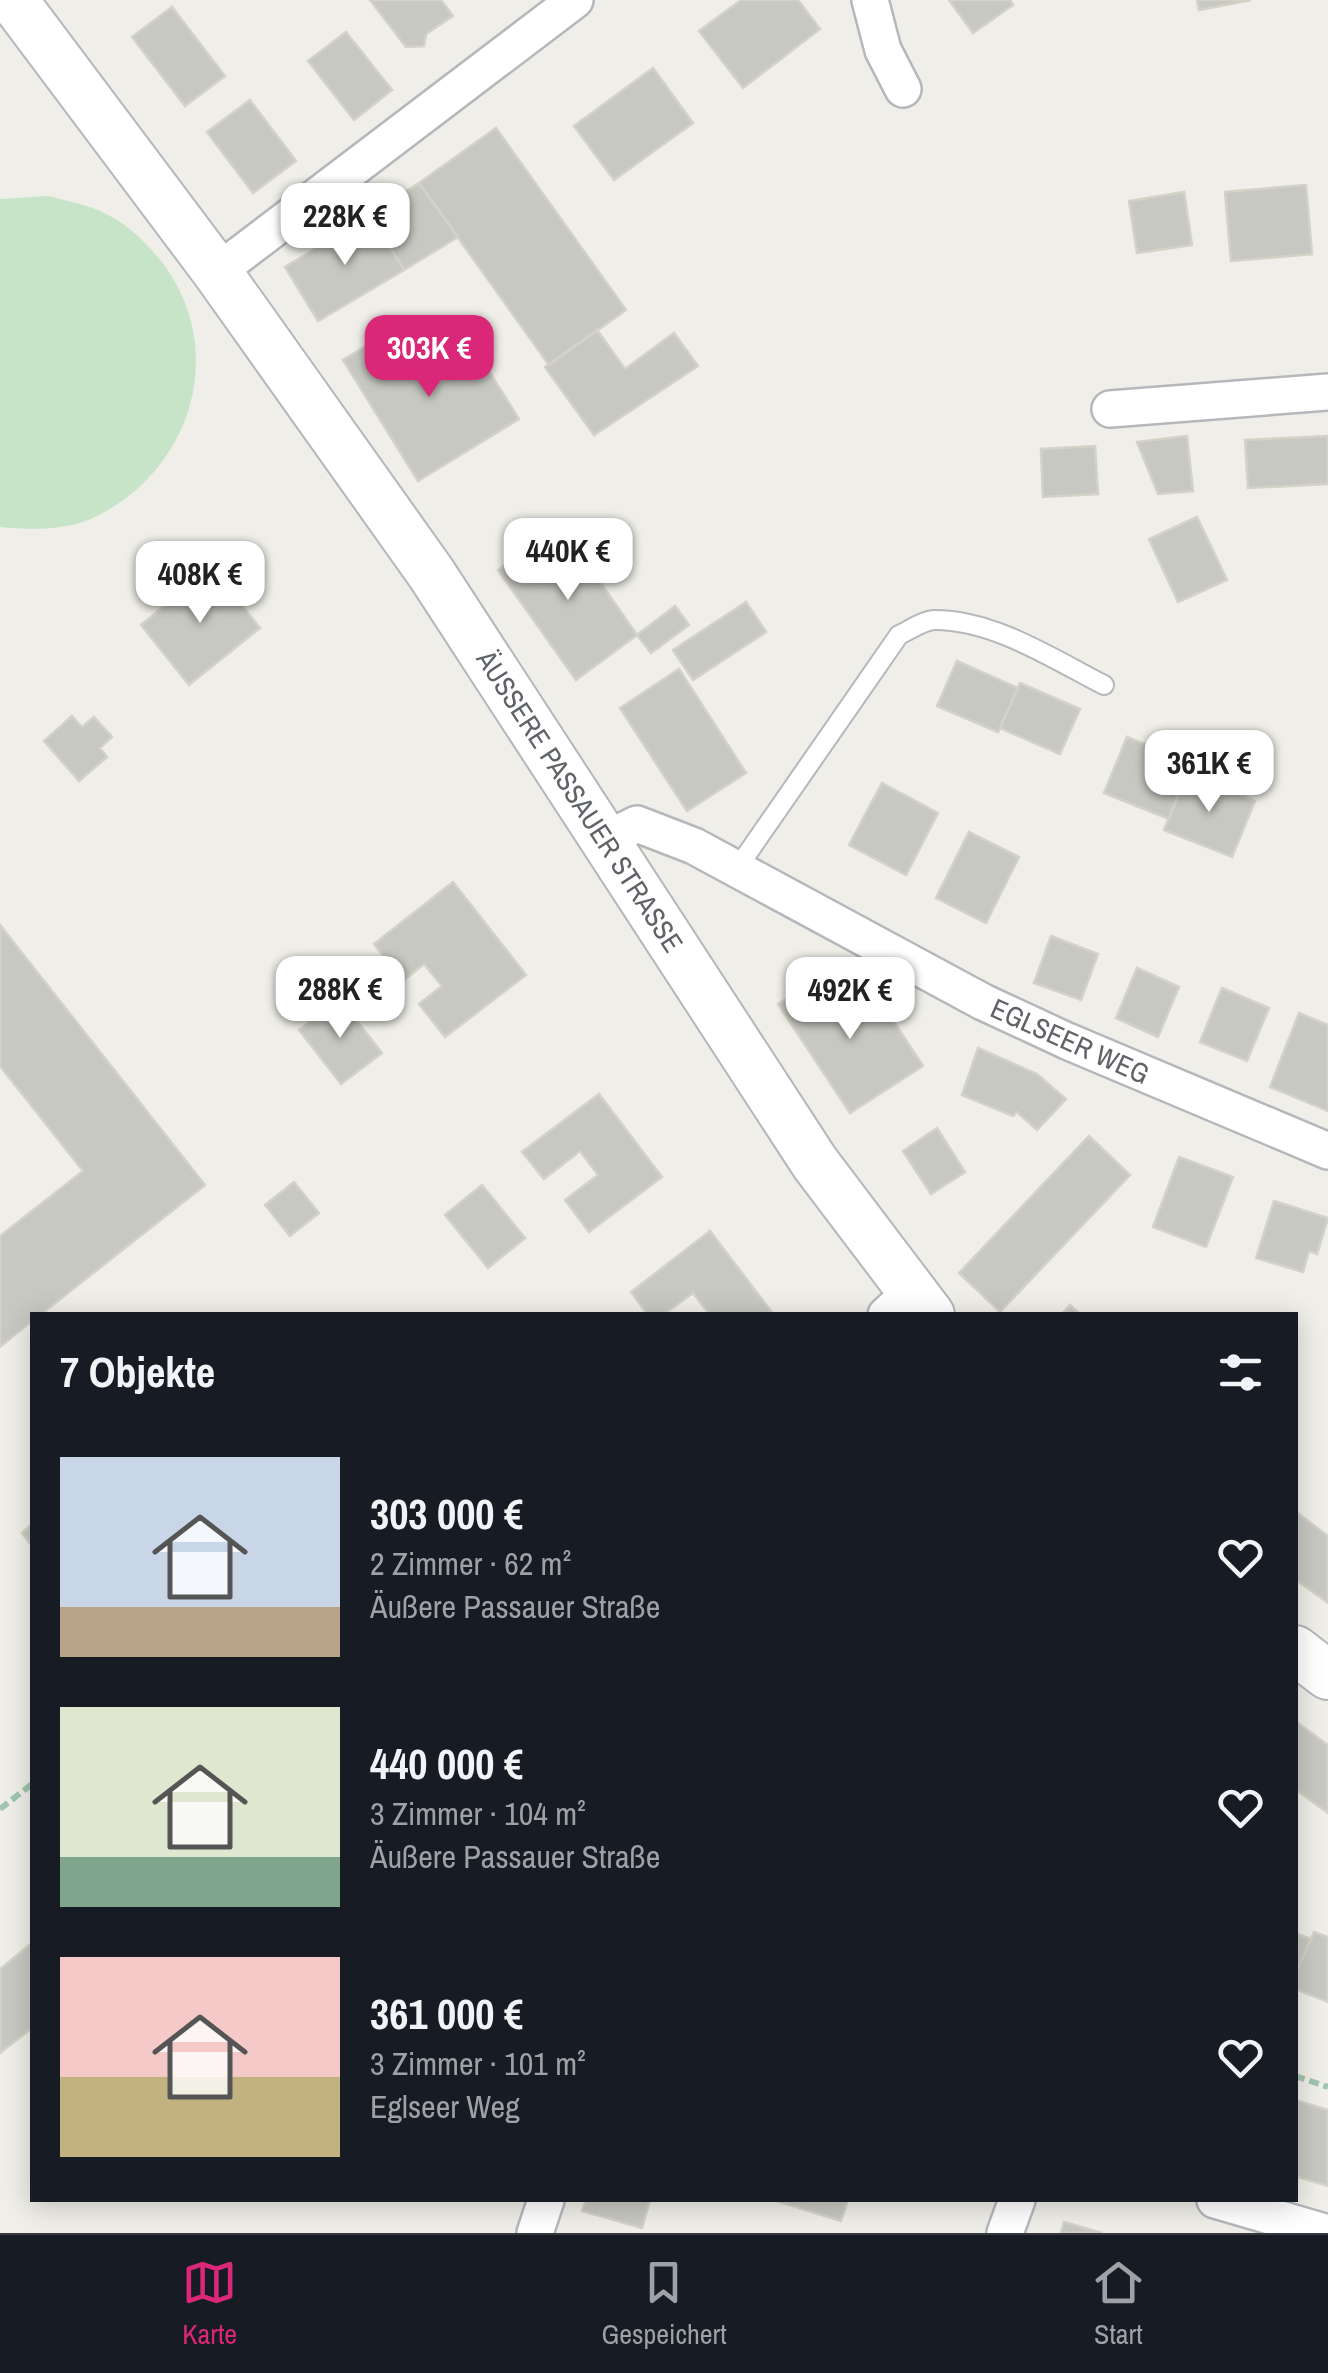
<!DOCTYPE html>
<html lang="de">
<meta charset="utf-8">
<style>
body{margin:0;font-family:"Archivo Narrow",sans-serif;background:#242831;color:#f1f3f6;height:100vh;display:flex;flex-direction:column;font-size:38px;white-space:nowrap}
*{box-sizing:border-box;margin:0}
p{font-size:32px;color:#9ea1a6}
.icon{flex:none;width:55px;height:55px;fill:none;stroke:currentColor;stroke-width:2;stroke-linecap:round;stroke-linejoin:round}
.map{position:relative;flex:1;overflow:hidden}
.side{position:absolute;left:30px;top:1312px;width:1268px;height:890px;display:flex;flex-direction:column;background:#171b24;border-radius:0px;box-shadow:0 5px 25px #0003}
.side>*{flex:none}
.price{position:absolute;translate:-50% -85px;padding:0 22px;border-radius:20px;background:#fff;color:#222;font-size:32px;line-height:65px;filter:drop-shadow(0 2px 5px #0008)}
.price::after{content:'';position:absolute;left:50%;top:60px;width:30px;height:22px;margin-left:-15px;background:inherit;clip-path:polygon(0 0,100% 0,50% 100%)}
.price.current{background:#db2777;color:#fff}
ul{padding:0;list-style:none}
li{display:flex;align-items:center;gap:30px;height:250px;padding:0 30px}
li span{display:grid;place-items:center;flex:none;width:280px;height:200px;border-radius:0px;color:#555}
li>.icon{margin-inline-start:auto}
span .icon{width:120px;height:120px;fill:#fffc;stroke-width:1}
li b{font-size:42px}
h2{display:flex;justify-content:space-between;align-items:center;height:120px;padding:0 30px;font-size:42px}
.dock{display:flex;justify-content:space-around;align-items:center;height:140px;border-top:2px solid #363941;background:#171b24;font-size:28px;color:#9ea1a6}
.dock a{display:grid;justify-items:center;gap:5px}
.dock .current{color:#db2777}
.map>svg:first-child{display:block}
</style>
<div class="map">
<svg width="1328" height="2233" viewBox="0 0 1328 2233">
<rect width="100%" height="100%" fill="#efeee8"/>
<path fill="#c7e4c9" d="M49,196C65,201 85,204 100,211C126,222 148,244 164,265C228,352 191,469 97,516C67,531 32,530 0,527V199Z"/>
<path fill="#c8c8c2" stroke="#d4d1c6" stroke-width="2.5" d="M370,0H441L453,16L426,34L424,46L406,47Z
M741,0H798L820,29L743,88L699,31Z
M949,0H1010L1013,5L973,33Z
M1197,0H1251L1199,10Z
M172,7L225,76L185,106L132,37Z
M346,32L392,90L354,120L308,61Z
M653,68L693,123L614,180L574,126Z
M250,100L296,161L253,193L207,132Z
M496,128L626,310L549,365L419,183Z
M419,183L458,237L404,270L371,215Z
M1306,185L1312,254L1231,261L1225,192Z
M1184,192L1192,245L1137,253L1129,201Z
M371,215L404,270L318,321L285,267Z
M404,323L435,374L475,349L519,419L418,481L343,360Z
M597,330L625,369L674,333L698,366L594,435L545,367Z
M1187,436L1193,491L1158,494L1137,442Z
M1328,436V484L1248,488L1245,440Z
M1095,446L1098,494L1043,497L1041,449Z
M1197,517L1227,580L1178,602L1149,539Z
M561,526L637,635L576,680L498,570Z
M212,568L260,628L189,685L141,625Z
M746,602L766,632L693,680L673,650Z
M675,606L689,625L651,653L637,635Z
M957,661L1018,688L998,732L937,706Z
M679,669L746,773L687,811L620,708Z
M1020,683L1080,709L1060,754L1000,728Z
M72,716L82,727L94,717L112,737L100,748L107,757L79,781L44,741Z
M1127,737L1191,763L1169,819L1104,793Z
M1186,774L1255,801L1232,857L1164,830Z
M882,783L938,813L906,875L849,845Z
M969,832L1019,857L986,923L936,898Z
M453,882L526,975L445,1037L419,1004L442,986L424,964L403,981L374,944Z
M0,925L205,1185L40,1315H32V1321L0,1347V1236L83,1171L0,1066Z
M1051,936L1098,954L1081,1000L1034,983Z
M1137,968L1179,987L1158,1037L1116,1018Z
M823,975L842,1003L858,992L871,1013L883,1005L923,1066L850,1113L778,1004Z
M1222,988L1269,1008L1247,1061L1200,1042Z
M339,998L382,1053L341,1084L299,1030Z
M1299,1013L1328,1025V1111L1270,1087Z
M978,1048L1037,1074L1066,1099L1037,1130L1017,1112L1013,1116L962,1095Z
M599,1094L662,1177L589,1232L565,1200L598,1175L580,1151L544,1179L522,1152Z
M937,1128L965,1172L931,1194L903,1151Z
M1089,1136L1130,1175L1000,1312L959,1273Z
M1179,1157L1233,1177L1206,1247L1153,1227Z
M294,1182L319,1213L290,1236L265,1205Z
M482,1185L525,1238L488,1268L445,1215Z
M1274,1201L1328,1218L1317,1254L1309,1251L1303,1272L1256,1258Z
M710,1231L774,1315H710L693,1293L663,1315H648L631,1292Z
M1070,1305L1081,1315H1061Z
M1295,1511L1328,1536V1603L1295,1579Z
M32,1524V1546L22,1533Z
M1295,1721L1328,1745V1813L1295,1789Z
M1314,1932L1328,1937V2002L1295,1989V1975Z
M1295,1933L1311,1939L1295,1975Z
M32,1943V2028L0,2053V1969Z
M1295,2100L1328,2110V2186L1295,2176Z
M586,2200H650L642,2228L582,2211Z
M774,2200H848L841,2221Z
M1064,2222L1102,2233H1061Z"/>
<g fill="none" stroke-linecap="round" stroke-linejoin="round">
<defs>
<path id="service" d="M736,870L899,635C910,630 924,620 935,620C994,620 1053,659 1104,685"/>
<path id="minor" d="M870,0L883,50L903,89
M217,272L575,0
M1110,409L1328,392
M605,840L637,824L694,846L983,1002L1067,1041L1328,1151
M886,1315L910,1293
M1215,2200L1328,2233
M535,2233L546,2200
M1005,2233L1017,2200"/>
<path id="secondary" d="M13,0L217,272L431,573L815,1163L930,1315
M1295,1650L1328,1675"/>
</defs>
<use href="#service" stroke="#b5b7bb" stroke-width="22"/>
<use href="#minor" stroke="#b5b7bb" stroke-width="40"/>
<use href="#secondary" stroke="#b4b6ba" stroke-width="52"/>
<path stroke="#a0c5ad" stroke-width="6" stroke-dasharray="10 5" stroke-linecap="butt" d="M0,1809L32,1784
M1295,2076L1328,2087"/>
<use href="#service" stroke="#fff" stroke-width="18"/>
<use href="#minor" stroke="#fff" stroke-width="35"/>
<use href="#secondary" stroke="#fff" stroke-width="48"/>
</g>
<g text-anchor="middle" stroke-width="9" stroke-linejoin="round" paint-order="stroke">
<g font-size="28" fill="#5f6266" stroke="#fff">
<text transform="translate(580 801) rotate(57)" y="10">ÄUSSERE PASSAUER STRASSE</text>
<text transform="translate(1070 1041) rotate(24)" y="10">EGLSEER WEG</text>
</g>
</g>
</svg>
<b class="price" style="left:345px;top:268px">228K €</b>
<b class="price current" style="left:429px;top:400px">303K €</b>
<b class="price" style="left:568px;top:603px">440K €</b>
<b class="price" style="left:200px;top:626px">408K €</b>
<b class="price" style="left:1209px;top:815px">361K €</b>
<b class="price" style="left:340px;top:1041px">288K €</b>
<b class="price" style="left:850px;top:1042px">492K €</b>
<section class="side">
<h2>7 Objekte<svg class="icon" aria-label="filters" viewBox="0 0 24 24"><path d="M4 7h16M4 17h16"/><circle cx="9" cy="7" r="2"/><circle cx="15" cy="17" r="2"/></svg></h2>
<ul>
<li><span style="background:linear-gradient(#c9d6e8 75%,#b9a48a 0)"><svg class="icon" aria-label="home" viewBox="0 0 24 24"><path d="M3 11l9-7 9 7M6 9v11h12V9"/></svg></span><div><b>303 000 €</b><p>2 Zimmer · 62 m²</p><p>Äußere Passauer Straße</p></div><svg class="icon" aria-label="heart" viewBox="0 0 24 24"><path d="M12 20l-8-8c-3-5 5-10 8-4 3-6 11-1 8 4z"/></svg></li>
<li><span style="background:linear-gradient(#dfe7d0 75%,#7fa58c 0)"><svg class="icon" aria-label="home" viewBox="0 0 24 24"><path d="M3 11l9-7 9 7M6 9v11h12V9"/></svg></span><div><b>440 000 €</b><p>3 Zimmer · 104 m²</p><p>Äußere Passauer Straße</p></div><svg class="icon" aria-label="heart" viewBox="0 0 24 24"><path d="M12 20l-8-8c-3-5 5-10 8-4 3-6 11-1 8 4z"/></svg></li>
<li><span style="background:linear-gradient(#f6c9c9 60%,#c2b280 0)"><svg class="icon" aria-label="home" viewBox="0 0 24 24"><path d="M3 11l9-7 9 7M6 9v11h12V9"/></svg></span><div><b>361 000 €</b><p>3 Zimmer · 101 m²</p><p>Eglseer Weg</p></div><svg class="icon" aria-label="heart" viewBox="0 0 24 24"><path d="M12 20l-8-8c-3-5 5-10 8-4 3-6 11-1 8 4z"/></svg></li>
</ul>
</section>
</div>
<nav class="dock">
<a class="current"><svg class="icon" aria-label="map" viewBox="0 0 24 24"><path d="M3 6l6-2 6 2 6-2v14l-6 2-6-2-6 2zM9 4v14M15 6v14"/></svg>Karte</a>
<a><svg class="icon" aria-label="saved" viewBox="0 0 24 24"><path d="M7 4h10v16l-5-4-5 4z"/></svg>Gespeichert</a>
<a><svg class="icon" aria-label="home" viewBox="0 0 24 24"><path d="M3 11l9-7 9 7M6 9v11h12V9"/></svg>Start</a>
</nav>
